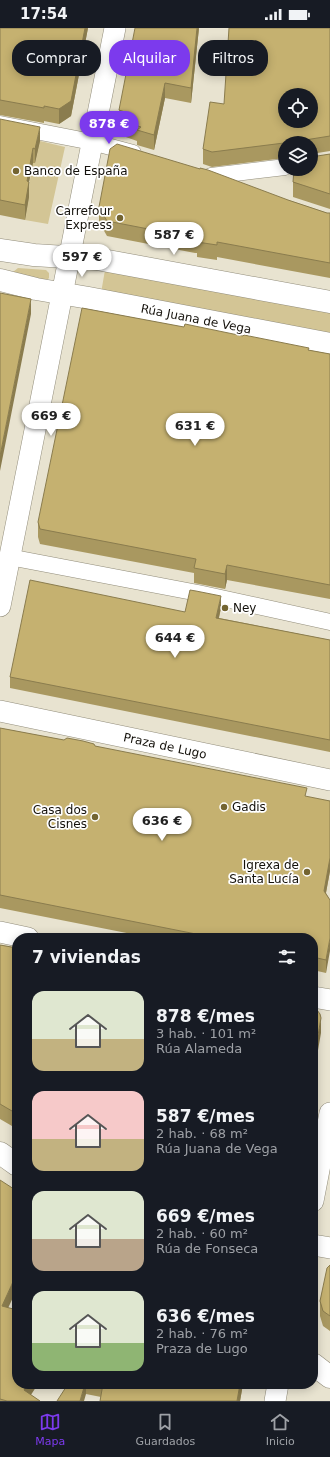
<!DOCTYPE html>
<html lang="es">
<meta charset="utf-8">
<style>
body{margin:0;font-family:"DejaVu Sans",sans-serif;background:#20242c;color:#f1f3f6;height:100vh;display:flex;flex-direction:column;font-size:15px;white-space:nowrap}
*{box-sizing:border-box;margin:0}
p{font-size:13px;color:#9ea1a6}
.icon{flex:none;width:22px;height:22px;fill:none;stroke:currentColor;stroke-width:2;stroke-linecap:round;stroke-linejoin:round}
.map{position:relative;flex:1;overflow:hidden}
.panel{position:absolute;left:12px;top:905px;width:306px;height:456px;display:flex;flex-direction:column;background:#171b24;border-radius:16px;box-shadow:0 2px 10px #0003}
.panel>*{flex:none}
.top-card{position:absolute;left:12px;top:12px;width:306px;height:36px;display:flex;gap:8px}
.tools{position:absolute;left:278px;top:60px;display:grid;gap:8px}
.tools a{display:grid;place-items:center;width:40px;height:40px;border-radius:50%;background:#171b24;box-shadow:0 2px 10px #0003;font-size:20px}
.price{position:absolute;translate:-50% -34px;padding:0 9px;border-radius:14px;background:#fff;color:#222;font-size:13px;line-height:26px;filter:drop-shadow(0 1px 2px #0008)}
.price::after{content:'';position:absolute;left:50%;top:24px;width:12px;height:9px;margin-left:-6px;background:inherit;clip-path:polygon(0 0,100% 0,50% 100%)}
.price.current{background:#7c3aed;color:#fff}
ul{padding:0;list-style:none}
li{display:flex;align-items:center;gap:12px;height:100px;padding:0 20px}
li span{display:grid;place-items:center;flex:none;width:112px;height:80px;border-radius:12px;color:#555}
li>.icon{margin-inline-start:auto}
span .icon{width:48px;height:48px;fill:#fffc;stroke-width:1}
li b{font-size:17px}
h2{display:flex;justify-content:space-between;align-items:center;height:48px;padding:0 20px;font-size:17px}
.chip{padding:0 14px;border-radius:16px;background:#171b24;box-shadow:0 2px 10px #0003;font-size:14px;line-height:36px}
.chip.current{background:#7c3aed;color:#fff}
.status{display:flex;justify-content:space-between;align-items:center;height:28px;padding:0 20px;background:#171b24;direction:ltr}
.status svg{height:11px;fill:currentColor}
.tabs{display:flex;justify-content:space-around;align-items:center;height:56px;border-top:1px solid #363941;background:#171b24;font-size:11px;color:#9ea1a6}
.tabs a{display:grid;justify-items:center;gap:2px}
.tabs .current{color:#7c3aed}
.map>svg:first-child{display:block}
</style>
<div class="status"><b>17:54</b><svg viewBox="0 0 49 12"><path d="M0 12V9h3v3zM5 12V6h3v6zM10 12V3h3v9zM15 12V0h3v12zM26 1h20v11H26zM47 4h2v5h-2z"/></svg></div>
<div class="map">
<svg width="330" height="1373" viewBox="0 0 330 1373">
<rect width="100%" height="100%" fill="#e8e3d0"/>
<path fill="#d3c595" d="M40,113L65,119L48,196L25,192L29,169L27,168L33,135H35Z
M18,240L46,242L49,245V250L46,253L13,247V244Z
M105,242L330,285V306L101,265Z"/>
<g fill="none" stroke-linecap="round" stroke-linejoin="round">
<defs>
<path id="pedestrian" d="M0,96L92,114L133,125
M211,148L285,139
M9,529L198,565L330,594"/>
<path id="minor" d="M0,578L115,0
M0,683L330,752
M0,904L28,910
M313,969L330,972
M313,1173L330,1085
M313,1217L330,1220
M275,1373L278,1356"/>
<path id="secondary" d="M0,222L34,227L97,231L330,274
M0,252L36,261L89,270L330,316
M0,1125L17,1137
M313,1336L330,1349"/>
</defs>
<use href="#pedestrian" stroke="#928d7b" stroke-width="17"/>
<use href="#minor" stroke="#928d7b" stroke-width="22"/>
<use href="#secondary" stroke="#928d7b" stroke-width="23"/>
<use href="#pedestrian" stroke="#fff" stroke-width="16"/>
<use href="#minor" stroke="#fff" stroke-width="21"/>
<use href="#secondary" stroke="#fff" stroke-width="22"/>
</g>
<path fill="#a99860" d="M0,0H88L71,88L59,96L44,93V95L0,87Z
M199,0L191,75L165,70L154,122L137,117V113L123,108V98L119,97V82Z
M330,0V123L311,126V115H285V130L212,139L203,136V121L224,76Z
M0,91L40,113L35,135H33L29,154V169L25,192L0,187Z
M330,126V181L293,169V154L312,129Z
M288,172L327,185H330V250L217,229V232L197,229V225H195L107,208L99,194V179Z
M309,322L330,326V571L227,552L225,561L194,555V545L40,516L38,509V494Z
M221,580L219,590L330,612V724L10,660V649L185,584Z
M0,700L95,718L307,769L330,773V843L326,865L330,872L326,945L313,942V910H152L0,880Z
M0,917L17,920V1098L13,1095L12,1098L0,1091Z
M0,1152L8,1279L31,1367L40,1373H0Z
M330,1237V1303L323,1298L320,1288V1273Z
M65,1356H243L240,1373H100L101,1369L86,1366Z"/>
<path fill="#8a7c4e" d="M85,0H88L71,88L59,96V81Z
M197,0H199L191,75V60Z
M165,55V70L154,122V107Z
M40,99V113L35,135V121Z
M33,120V135L29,154V169L25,192V177L27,153Z
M31,271V286L0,443V428Z
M227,537V552L225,561V546Z
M221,568V580L216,601V590Z
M330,830V843L324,875V863Z
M330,910V923L326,945V932Z
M321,990V1005L313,1051V1036Z
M13,1081V1095L12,1098V1083Z
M17,1245V1261L2,1293V1278Z
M28,1356H38L27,1373L24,1362Z
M85,1356H86V1366L84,1373H80Z
M240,1356H243L240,1373H237Z"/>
<path fill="#c5b170" stroke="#8a7c4e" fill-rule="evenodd" d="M0,0H85L71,73L59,81L44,78V80L0,72Z
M135,0H197L191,60L165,55L154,107L137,102L141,99L123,93L125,84L119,82Z
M229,0H330V108L305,112L304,115H284L212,124L203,121L210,74L224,76ZM285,67H311V93H285Z
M0,91L40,99L35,121L33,120L27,153L29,154L25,177L0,172Z
M117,116L200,141V140L208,142L288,172L327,185H330V235L217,214V217L197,214L198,211L195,210L107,193L99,179L110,121Z
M330,126V166L293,154L294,141H311V129Z
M0,265L31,271L0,428Z
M82,280L184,299L185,296L243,308L244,307L309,320L308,322L330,326V557L227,537L225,546L194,540L196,531L40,501L38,494Z
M30,552L185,584L190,562L196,563L221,568L216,590L330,612V712L10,649Z
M0,700L64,712L67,710L83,713L94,716L95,718L307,760L305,768L330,773V830L324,863L330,872V910L326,932L313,929V910H216L0,867Z
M0,917L17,920V1083L13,1081L12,1083L0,1076Z
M313,981L317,982L320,986L321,990L313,1036Z
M0,1152L17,1163V1245L2,1278L17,1282V1356H28L24,1362L40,1373H7L0,1371Z
M330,1237V1288L323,1283L320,1273L327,1240Z
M68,1356H85L80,1373H57Z
M103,1356H240L237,1373H100Z"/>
<g fill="#736431" stroke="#fff" stroke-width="1.5">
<circle cx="16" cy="143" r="4"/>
<circle cx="120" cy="190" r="4"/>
<circle cx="225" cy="580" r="4"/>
<circle cx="224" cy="779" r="4"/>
<circle cx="95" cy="789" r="4"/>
<circle cx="307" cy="844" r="4"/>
</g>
<g text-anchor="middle" stroke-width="3.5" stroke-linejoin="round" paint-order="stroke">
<g font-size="12" fill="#13100a" stroke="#fff" text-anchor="start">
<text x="24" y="147">Banco de España</text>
<text x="112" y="187" text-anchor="end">Carrefour<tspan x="112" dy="14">Express</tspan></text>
<text x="233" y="584">Ney</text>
<text x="232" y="783">Gadis</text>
<text x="87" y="786" text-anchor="end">Casa dos<tspan x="87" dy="14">Cisnes</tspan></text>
<text x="299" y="841" text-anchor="end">Igrexa de<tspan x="299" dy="14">Santa Lucía</tspan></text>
</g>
<g font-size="12" fill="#13100a" stroke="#fff">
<text transform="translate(196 291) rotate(11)" y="4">Rúa Juana de Vega</text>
<text transform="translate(165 718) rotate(12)" y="4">Praza de Lugo</text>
</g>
</g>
</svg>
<div class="tools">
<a><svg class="icon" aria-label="locate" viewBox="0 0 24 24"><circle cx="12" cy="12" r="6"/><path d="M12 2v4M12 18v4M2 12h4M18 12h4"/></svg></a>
<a><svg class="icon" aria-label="layers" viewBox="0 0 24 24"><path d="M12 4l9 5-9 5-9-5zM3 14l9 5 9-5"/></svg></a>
</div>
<b class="price current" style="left:109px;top:117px">878 €</b>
<b class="price" style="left:174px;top:228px">587 €</b>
<b class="price" style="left:82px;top:250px">597 €</b>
<b class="price" style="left:51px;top:409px">669 €</b>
<b class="price" style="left:195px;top:419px">631 €</b>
<b class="price" style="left:175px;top:631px">644 €</b>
<b class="price" style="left:162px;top:814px">636 €</b>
<div class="top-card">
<a class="chip">Comprar</a>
<a class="chip current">Alquilar</a>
<a class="chip">Filtros</a>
</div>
<section class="panel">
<h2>7 viviendas<svg class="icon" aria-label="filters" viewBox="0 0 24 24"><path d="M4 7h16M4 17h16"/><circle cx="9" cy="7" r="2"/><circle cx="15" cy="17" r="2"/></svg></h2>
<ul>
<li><span style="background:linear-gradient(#dfe7d0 60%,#c2b280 0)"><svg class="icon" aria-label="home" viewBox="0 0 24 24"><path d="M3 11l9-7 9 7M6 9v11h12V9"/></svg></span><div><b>878 €/mes</b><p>3 hab. · 101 m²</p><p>Rúa Alameda</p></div></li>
<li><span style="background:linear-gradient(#f6c9c9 60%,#c2b280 0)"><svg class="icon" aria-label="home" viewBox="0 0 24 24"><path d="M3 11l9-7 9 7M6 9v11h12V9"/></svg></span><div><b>587 €/mes</b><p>2 hab. · 68 m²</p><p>Rúa Juana de Vega</p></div></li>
<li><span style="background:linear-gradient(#dfe7d0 60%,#b9a48a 0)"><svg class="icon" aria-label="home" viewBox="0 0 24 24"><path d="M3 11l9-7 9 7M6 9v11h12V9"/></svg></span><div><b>669 €/mes</b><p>2 hab. · 60 m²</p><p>Rúa de Fonseca</p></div></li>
<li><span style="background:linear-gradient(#dfe7d0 65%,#8fb573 0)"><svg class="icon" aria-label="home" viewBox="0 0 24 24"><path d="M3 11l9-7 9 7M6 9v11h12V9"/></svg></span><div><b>636 €/mes</b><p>2 hab. · 76 m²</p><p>Praza de Lugo</p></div></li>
</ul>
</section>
</div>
<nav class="tabs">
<a class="current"><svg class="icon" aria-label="map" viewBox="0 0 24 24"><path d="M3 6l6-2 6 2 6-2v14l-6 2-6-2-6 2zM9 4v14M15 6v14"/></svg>Mapa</a>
<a><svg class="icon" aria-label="saved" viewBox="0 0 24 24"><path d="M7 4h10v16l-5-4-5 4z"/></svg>Guardados</a>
<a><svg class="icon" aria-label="home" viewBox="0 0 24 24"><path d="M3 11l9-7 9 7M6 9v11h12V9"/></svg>Inicio</a>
</nav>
